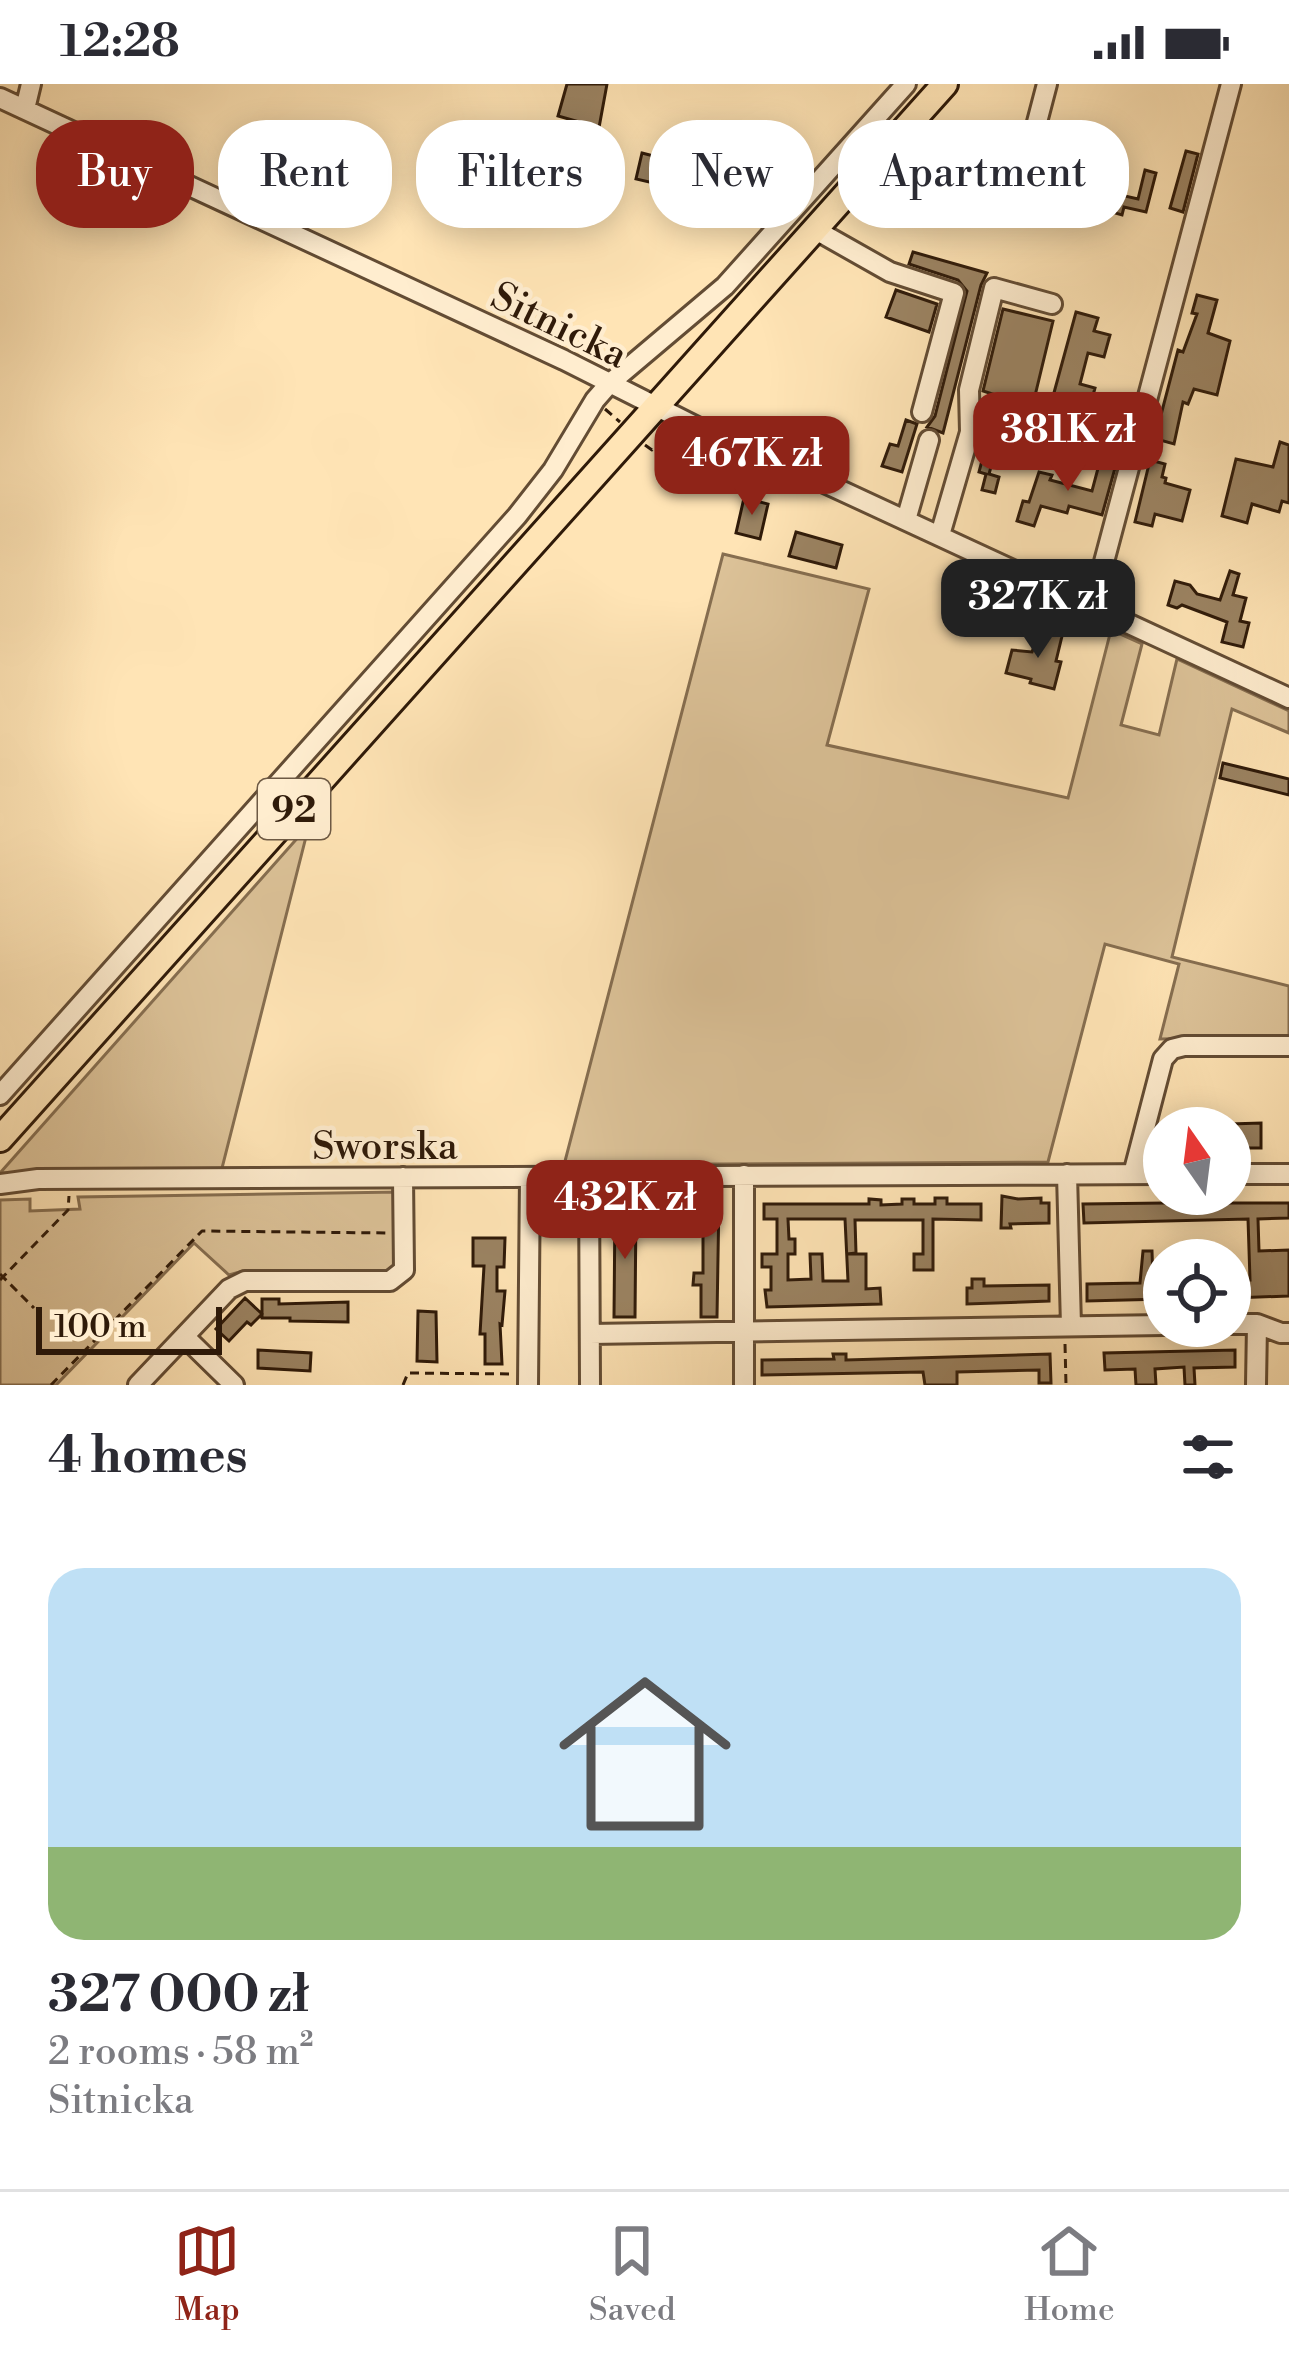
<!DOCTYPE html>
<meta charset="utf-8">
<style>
body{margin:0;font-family:"Libre Bodoni",serif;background:#f7f7f7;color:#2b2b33;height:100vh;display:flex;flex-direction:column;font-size:45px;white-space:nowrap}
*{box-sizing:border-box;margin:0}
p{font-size:39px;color:#7c7c81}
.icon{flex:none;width:66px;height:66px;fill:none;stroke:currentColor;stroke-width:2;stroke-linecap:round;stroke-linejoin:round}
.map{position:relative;height:1301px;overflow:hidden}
.sheet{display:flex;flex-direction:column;background:#fff;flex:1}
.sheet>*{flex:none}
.top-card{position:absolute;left:36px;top:36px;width:1218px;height:108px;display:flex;gap:24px}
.needle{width:78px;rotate:346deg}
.tools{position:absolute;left:1143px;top:1023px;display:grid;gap:24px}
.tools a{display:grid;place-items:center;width:108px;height:108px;border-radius:50%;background:#fff;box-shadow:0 6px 30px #0003;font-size:60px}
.scale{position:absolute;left:36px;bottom:30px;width:186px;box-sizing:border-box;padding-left:12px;border:6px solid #2f1a09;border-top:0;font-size:33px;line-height:42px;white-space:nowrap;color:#2f1a09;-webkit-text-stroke:9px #ffedcf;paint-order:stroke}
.price{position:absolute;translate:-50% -102px;padding:0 27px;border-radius:24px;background:#8f2418;color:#fff;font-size:39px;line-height:78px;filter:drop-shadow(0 3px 6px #0008)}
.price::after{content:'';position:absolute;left:50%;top:72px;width:36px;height:27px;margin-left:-18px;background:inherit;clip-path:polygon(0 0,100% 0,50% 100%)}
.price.selected{background:#222;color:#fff}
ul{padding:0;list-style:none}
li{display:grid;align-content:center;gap:24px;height:636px;padding:0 48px}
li+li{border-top:3px solid #e1e1e2}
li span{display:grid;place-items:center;height:372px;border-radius:36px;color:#555}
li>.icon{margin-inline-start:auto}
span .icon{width:216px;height:216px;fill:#fffc;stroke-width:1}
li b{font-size:51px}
h2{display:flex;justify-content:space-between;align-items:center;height:144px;padding:0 48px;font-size:51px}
.chip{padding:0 42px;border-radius:48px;background:#fff;box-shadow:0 6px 30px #0003;font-size:42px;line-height:108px}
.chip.selected{background:#8f2418;color:#fff}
.status{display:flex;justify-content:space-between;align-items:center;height:84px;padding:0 60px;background:#fff;direction:ltr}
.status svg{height:33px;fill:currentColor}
.tabs{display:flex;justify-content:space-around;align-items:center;height:168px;border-top:3px solid #e1e1e2;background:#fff;font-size:33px;color:#7c7c81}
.tabs a{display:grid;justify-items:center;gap:6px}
.tabs .selected{color:#8f2418}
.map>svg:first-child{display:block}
</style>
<div class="status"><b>12:28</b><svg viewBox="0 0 49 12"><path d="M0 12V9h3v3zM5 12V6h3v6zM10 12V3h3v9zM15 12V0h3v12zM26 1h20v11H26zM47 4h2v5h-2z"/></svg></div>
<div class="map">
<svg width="1289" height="1301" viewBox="0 0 1289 1301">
<rect width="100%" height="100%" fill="#ffe4b5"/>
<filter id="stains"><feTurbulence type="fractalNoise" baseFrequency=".00167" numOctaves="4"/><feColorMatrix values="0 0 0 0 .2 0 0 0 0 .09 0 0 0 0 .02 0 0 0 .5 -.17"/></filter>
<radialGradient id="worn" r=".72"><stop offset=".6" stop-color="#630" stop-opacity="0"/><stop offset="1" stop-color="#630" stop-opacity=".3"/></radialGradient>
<path fill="#dcc298" stroke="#866e50" stroke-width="3" d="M723,470L869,505L827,661L1068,714L1111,546L1142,560L1121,641L1159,651L1177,575L1289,627V649L1232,625L1172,873L1289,902V953L1160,955L1179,880L1105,860L1048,1078L564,1081Z
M309,741L221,1088L0,1089Z
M398,1108V1177L389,1188L243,1187L229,1191L194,1159L56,1301H0V1116L30,1115V1127L80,1125L78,1113Z"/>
<path fill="#9b8362" stroke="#2f1a09" stroke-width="3" fill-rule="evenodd" d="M567,0H607L598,49L588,46L590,41L558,32Z
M1186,67L1198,70L1183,128L1170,124Z
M642,69L681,79L675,104L636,95Z
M1145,86L1156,89L1146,128L1124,123L1122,131L1108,127L1112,109L1138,115Z
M913,168L987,189L981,201L943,349L927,343L935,332L967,207L958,196L909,180Z
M896,206L937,220L929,248L886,233Z
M1197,211L1217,216L1208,249L1230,257L1217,311L1194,305L1188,320L1183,318L1174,360L1156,355L1157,346L1178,266L1183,268L1197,230L1192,229Z
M1003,225L1053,237L1033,320L1010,315L989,390L999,393L995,409L982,406L986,390L979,388L999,312L983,307Z
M1076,228L1098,234L1094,247L1110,251L1104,273L1088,269L1080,300L1095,304L1089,326L1074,322L1071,333L1049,327Z
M906,336L917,340L902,388L882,382L890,360L898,362Z
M1280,358L1289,361V419L1282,417L1279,428L1252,420L1247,439L1222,432L1236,375L1273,383Z
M1101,373L1117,377L1102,431L1069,422L1067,429L1041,422L1034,442L1017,437L1023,417L1029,418L1039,388L1052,391L1050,396L1092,407Z
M1150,376L1165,380L1162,393L1166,394L1165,399L1190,406L1182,437L1155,430L1152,442L1135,438Z
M744,414L768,420L760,455L736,449Z
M796,448L842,461L836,484L789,472Z
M1230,487L1239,490L1233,511L1246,514L1240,537L1249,539L1243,563L1222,558L1227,538L1182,521L1177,524L1168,521L1175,497L1190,501L1197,510L1220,516Z
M1040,546L1062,552L1056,577L1061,578L1054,605L1030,599L1031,595L1006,589L1012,566L1032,568Z
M1223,679L1289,695V711L1220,694Z
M1261,1039V1064H1230V1040Z
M1002,1112L1018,1115L1041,1114V1119H1049V1139L1010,1140L1011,1144H1001Z
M668,1114H680V1132H703L704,1114H719L717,1233H701V1201H693L694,1189H703V1148H660L661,1137H668Z
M935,1114H947V1120H981V1136L933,1135V1186H914V1170H923V1136H855L856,1169L847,1170H866V1205L880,1204L881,1220L767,1223L765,1206H771V1183H762V1170H777V1135H764V1120H869V1115L881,1116V1121L902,1120V1115H914V1120H935ZM788,1135H845L848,1197H823L822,1170H810L811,1195L788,1196V1170H795V1155H789Z
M1166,1119H1289V1134L1258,1135L1259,1167L1289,1166V1212L1233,1214V1197L1250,1196L1248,1135L1084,1139L1083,1120Z
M615,1122H636L635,1233H614Z
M473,1154H505L504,1183H497V1207H505L502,1241L500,1240L502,1280H485V1250H480L484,1182H473Z
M1143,1167H1152L1153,1198H1164V1215L1087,1217V1200L1140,1199Z
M972,1195H984V1202L1049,1201V1217L967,1220V1204H972Z
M245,1214L262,1230L251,1241L247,1238L229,1257L216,1245Z
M262,1215H279V1220L348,1218V1238L290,1237V1234H262Z
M418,1227L436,1228L437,1278L417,1277Z
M258,1266L311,1269L310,1287L258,1284Z
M1235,1266V1283L1194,1284L1195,1301H1185L1184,1283L1155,1285L1156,1301H1136L1135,1285L1105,1286L1104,1269Z
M833,1270H846V1276L1050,1270L1051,1299H1039V1286L957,1288V1301H925L923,1288L762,1291V1276L834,1275Z"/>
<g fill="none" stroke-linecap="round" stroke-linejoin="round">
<defs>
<path id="minor" d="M0,14L564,276L701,345L801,388L1289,614
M25,25L31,0
M1019,107L1047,0
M814,145L890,188L954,209L922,328
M906,436L929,356
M940,451L970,348L969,306L994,204L1052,220
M1092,523L1231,0
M0,1011L517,432L553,386L595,316L609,300L725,202L906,0
M1067,1090L1071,1242
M1133,1090L1163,975L1172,965L1184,962H1289
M1230,1090H1289
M589,1092L590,1301
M0,1100L38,1095L1164,1090
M1230,1240H1257L1281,1249H1289
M590,1250L1164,1241
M185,1253L234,1301
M138,1301L229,1205L245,1197H390L404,1186L403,1093
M528,1301L530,1093
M744,1301V1091
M1256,1301L1257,1240"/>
<path id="major" d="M0,1055L945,0"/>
</defs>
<use href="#minor" stroke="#634c34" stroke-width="24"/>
<use href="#major" stroke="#2f1a09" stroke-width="30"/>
<path stroke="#2f1a09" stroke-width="3" stroke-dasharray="9 6" stroke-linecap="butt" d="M605,325L620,338
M645,361L652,366L673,345
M0,1190L34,1224
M0,1196L68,1126L69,1112
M1065,1260L1066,1301
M51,1301L202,1147L390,1149
M403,1301L408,1289L514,1290"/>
<use href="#minor" stroke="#ffedcf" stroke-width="18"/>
<use href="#major" stroke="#ffe4b5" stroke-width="24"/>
</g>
<g text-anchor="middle" stroke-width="9" stroke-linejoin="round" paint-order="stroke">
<rect fill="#ffedcf" stroke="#6d5944" stroke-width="3" x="258" y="695" width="72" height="60" rx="9"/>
<g font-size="36" font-weight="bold" fill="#2f1a09">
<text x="294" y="738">92</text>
</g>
<g font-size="39" fill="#2f1a09" stroke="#ffedcf">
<text transform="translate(560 240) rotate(26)" y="14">Sitnicka</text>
<text x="385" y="1075">Sworska</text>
</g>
</g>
<rect width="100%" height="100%" filter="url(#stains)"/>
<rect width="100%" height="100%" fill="url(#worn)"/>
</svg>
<div class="tools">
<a><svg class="needle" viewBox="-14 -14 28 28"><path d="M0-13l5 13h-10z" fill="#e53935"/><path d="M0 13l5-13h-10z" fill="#7c7c81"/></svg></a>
<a><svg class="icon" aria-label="locate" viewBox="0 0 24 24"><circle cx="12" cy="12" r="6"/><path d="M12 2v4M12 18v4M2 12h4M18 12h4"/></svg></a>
</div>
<div class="scale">100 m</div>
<b class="price" style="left:1068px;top:410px">381K zł</b>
<b class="price" style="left:752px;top:434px">467K zł</b>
<b class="price selected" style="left:1038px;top:577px">327K zł</b>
<b class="price" style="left:625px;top:1178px">432K zł</b>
<div class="top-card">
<a class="chip selected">Buy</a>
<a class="chip">Rent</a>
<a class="chip">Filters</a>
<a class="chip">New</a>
<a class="chip">Apartment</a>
</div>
</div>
<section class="sheet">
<h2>4 homes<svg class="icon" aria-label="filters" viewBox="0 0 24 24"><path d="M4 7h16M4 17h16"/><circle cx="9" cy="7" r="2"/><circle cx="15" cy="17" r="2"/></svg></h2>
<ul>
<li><span style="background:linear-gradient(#bfe0f5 75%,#8fb573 0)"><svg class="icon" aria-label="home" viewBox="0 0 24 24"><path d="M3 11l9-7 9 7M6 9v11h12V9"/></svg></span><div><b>327 000 zł</b><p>2 rooms · 58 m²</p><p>Sitnicka</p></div></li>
</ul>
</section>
<nav class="tabs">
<a class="selected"><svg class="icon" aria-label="map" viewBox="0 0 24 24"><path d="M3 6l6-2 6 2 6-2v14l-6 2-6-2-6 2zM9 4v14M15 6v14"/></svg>Map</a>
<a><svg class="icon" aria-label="saved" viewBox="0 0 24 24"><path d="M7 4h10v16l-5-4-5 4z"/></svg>Saved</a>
<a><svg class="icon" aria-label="home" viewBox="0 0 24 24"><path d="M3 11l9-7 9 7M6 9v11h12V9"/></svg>Home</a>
</nav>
